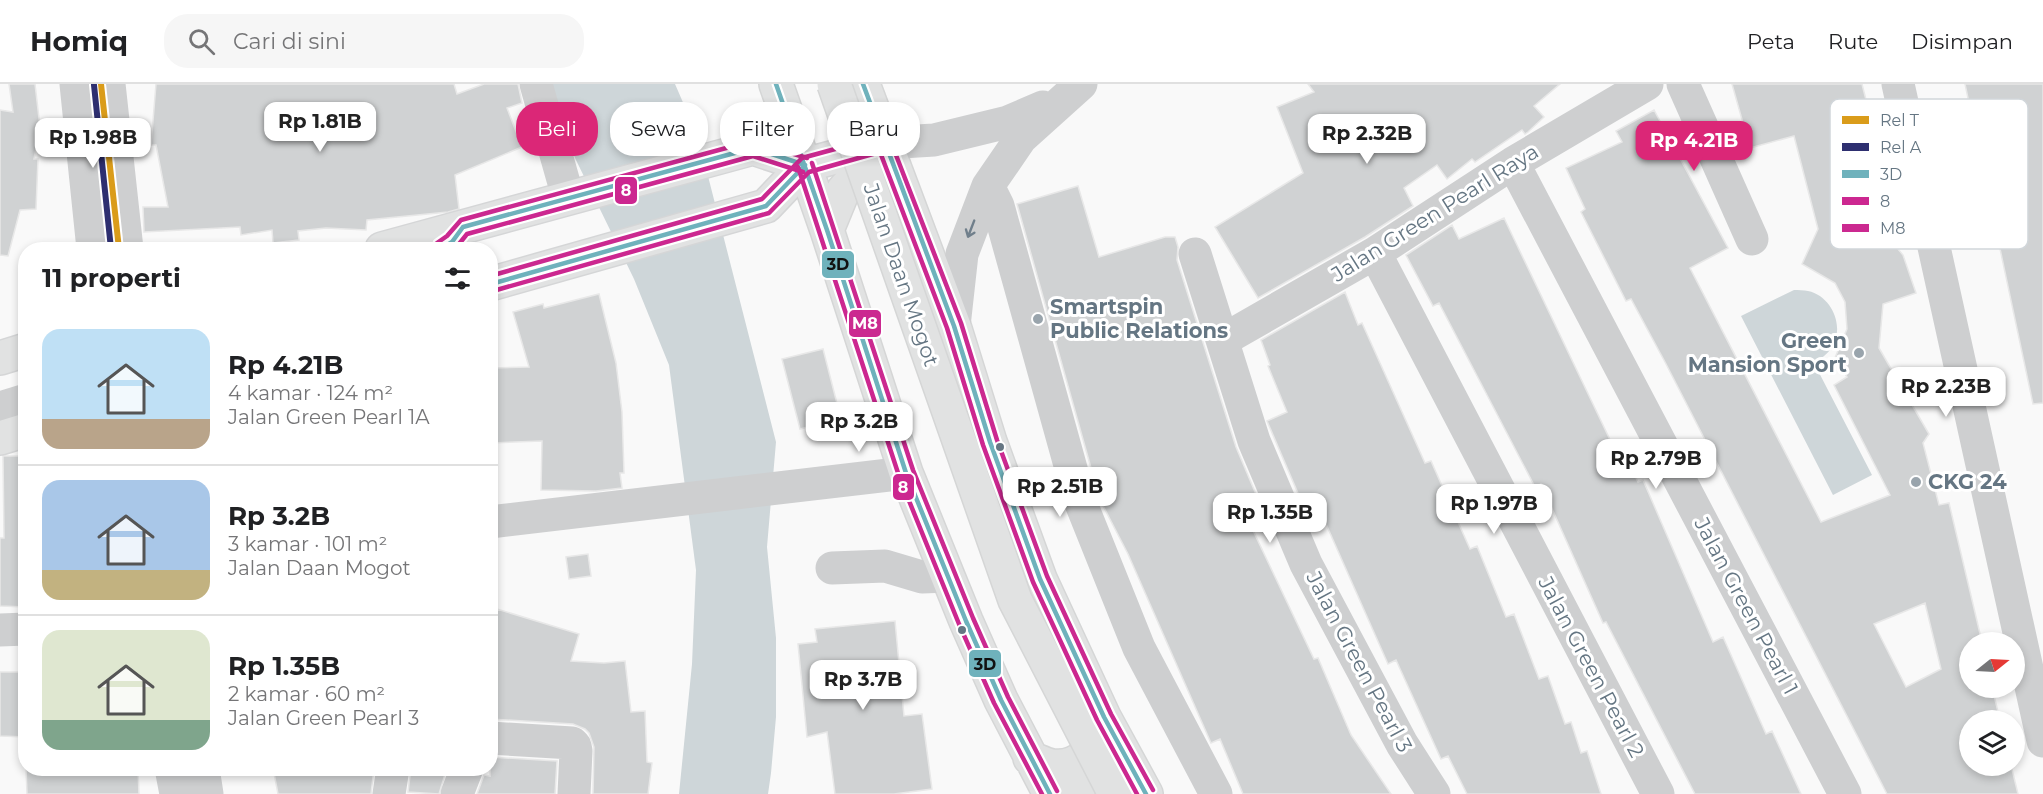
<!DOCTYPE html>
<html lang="id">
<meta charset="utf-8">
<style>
body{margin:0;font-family:Montserrat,sans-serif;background:#f6f6f6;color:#202124;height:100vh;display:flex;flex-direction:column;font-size:22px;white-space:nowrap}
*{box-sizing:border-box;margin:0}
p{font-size:20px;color:#757577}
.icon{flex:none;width:33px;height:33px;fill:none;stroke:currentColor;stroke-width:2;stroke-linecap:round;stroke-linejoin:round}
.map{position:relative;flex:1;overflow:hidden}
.drawer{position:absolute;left:18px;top:158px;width:480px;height:534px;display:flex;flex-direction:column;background:#fff;border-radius:24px;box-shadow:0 3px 9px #0003}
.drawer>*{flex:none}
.hud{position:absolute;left:516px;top:18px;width:570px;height:54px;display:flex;gap:12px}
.needle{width:39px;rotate:72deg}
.buttons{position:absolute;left:1959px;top:548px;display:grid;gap:12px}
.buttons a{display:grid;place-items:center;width:66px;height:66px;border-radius:50%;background:#fff;box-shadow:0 3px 9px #0003;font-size:30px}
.price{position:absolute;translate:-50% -51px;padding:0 14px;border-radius:12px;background:#fff;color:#222;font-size:20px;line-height:39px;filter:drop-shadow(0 2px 3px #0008)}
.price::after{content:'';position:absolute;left:50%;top:36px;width:18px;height:14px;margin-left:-9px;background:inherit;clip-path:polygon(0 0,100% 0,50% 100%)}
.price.current{background:#db2777;color:#fff}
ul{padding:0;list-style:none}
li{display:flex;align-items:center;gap:18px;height:150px;padding:0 24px}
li+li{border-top:2px solid #e0e0e0}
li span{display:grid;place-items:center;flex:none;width:168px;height:120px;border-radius:18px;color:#555}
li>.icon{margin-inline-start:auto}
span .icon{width:72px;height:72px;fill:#fffc;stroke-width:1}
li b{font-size:26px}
h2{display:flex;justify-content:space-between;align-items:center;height:72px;padding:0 24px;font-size:26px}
.pill{padding:0 21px;border-radius:24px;background:#fff;box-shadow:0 3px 9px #0003;font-size:21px;line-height:54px}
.pill.current{background:#db2777;color:#fff}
header{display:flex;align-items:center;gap:36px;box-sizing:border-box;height:84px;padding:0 30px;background:#fff;border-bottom:2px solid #e0e0e0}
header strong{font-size:28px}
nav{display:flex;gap:33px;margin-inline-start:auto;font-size:21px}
.search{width:420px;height:54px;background:#f6f6f6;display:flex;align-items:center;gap:15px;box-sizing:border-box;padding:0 21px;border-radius:24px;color:#757577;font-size:22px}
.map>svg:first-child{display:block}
</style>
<header>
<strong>Homiq</strong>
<div class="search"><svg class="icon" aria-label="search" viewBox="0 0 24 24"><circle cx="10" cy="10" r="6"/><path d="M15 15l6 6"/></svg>Cari di sini</div>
<nav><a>Peta</a><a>Rute</a><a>Disimpan</a></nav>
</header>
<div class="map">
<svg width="2043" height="710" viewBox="0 0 2043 710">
<rect width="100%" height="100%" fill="#f9f9f9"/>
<path fill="#ced6d9" d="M545,0H675L698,53L776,358L767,463L776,554V633L771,689L768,710H679L692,580L696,486L669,281L634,195L575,74Z
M1794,206C1798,206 1804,206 1808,207C1832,212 1845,243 1832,263C1827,271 1821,274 1814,279L1872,391L1833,411L1741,232Z"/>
<path fill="#d0d2d3" stroke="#e8e8e8" stroke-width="1.5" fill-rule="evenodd" d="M9,0H35L40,43L34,75H38L36,125L20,126L8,172L0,171V26L13,28Z
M156,0H454L457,10L484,0H518L522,19L507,24L522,63L455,91L459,125L448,128L367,136L366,146L326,144L298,147L299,156L273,159L272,146L241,151L240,143L144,148L143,123H168L156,61H151Z
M1308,0H1560L1534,22L1544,33L1528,48L1525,50L1522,46L1475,78L1472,75L1447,95L1437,81L1404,104L1413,122L1365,153L1258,214L1215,143L1303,89L1277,23L1314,8Z
M1732,0H1862L1893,123L1868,129L1903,171L1916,209L1883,220L1879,264L1929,350L1923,359L1939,421L1949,419L1982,558H1970V603H1992L2000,636H1970V681H2011L2018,710H1887L1665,278L1631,215L1626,217L1581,128L1585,125L1566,84L1622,58L1616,47L1654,26L1728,164L1690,184L1821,438L1890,411L1834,301L1847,293L1835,274L1847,245L1845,218L1835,199L1802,180L1818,145L1794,52L1750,64ZM1925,519L1941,585L1906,603L1874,540Z
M1965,0H2043V319L2033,320Z
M1078,102L1099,173L1165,153H1175L1178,163L1177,176L1236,363L1258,415L1241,421L1314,575L1318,574L1351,651L1391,710H1243L1220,655L1211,659L1128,470L1100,416L1017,120Z
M1504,134L1614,364L1621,361L1638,398L1643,396L1713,558L1723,553L1766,650L1772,647L1801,710H1695L1606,538L1603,539L1541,400L1535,403L1439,219L1433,222L1406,171L1452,141L1459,155Z
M1345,208L1358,241L1362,239L1425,379L1431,377L1470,465L1477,462L1506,533L1514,530L1539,595L1548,592L1565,640L1571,638L1581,669L1587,667L1601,710H1467L1448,672L1441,675L1396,576L1388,580L1318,422L1306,428L1267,337L1287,328L1268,282L1270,281L1261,256Z
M599,210L616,279L622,328L624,389H620L622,404L596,407L541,406L542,357L491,359L490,284L529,283L513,228L543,220L544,224Z
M823,265L841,335L800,345L782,275Z
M3,372H26V523L0,522V454H4Z
M588,470L591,492L569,495L566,473Z
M497,525L579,550L571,577L604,579L625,577L631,628L645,627L647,678L652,679L648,710H593L594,663L589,649L585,645L573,640L490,635V567H493Z
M895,537L904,632L922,630L932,705L894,710H835L827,648L807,653L798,560L817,558L815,545Z
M0,588H26V653L0,652Z
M490,673L557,677L555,710H477L484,691L490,692Z
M26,684H138L139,710H27Z
M273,684H374L371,710H278Z
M411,684H434V686L446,687L439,710L408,708Z"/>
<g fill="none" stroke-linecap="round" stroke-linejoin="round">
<defs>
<path id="major" d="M382,165L753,64L805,81
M490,200L766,122L805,81L884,60
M0,274L26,266
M0,354L26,346"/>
<path id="highway" d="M776,0L827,146L906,389L966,537L1001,616L1050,710
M863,0L954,242L990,358L1040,495L1104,633L1146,710
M827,146L843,107L880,65
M1030,674C1037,676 1045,681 1053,682C1080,685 1096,664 1102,641
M1073,710C1082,692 1101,687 1120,690"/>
</defs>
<use href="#major" stroke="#d5d6d7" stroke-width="36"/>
<use href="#highway" stroke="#d5d6d6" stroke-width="36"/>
<path stroke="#cecfd0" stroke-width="33" d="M76,0L93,165
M109,0L127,165
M536,0L568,113
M1683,0L1752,155
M1898,0L2043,657
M885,59L934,56L1008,38L1043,23
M1513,79L1845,710
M988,102L998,122L1080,417L1139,564L1216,710
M1375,169L1658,710
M1195,170L1254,357L1306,480L1402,660L1434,710
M954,242L962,170L988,102L1021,54L1081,0
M1223,256L1375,169L1513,79L1647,0
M0,324L26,316
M490,438L906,389
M832,484L885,482L922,493L948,492
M0,546L26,545
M490,654L572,659L575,662L576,667L574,710
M171,684L176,710
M203,684L207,710
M389,710L393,684
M457,710L467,684"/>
<use href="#major" stroke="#e1e2e2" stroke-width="33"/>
<use href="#highway" stroke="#e1e2e2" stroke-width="33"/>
<defs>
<path id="highway-bridge" d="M834,0L1015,516L1115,710"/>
</defs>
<use href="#highway-bridge" stroke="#d5d6d6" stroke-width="36" stroke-linecap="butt"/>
<use href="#highway-bridge" stroke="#e1e2e2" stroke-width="33"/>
<defs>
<path id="bus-1" d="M776,0L827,146L906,389L966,537L1001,616L1050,710
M863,0L954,242L990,358L1040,495L1104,633L1146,710
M441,165L452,158L463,143L753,64L805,81
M491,200L766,122L805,81"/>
<path id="bus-2" d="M798,83L899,392L959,540L994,619L1042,710
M455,165L467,150L753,72L803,88
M493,207L769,129L809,88L880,68L947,244L983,361L1033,498L1097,636L1137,710"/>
<path id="bus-3" d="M812,79L913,386L973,534L1008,613L1057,707
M437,159L447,152L461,136L752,57L807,74
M490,192L762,115L802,74L883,52L889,53L961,239L997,356L1047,492L1111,630L1153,706"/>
</defs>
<use href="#bus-1" stroke="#fff" stroke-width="9"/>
<use href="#bus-2" stroke="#fff" stroke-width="9"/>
<use href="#bus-3" stroke="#fff" stroke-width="9"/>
<use href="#bus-1" stroke="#6fb2bc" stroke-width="4.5"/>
<use href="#bus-2" stroke="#cc2790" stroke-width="4.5"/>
<use href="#bus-3" stroke="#cb2990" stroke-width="4.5"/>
<defs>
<path id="rail-1" d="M101,0L119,165"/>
<path id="rail-2" d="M94,1L111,165"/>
</defs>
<use href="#rail-1" stroke="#fff" stroke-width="10"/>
<use href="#rail-2" stroke="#fff" stroke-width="10"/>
<use href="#rail-1" stroke="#da9c1a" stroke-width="6"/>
<use href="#rail-2" stroke="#2e2f70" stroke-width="6"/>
</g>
<defs><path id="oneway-shaft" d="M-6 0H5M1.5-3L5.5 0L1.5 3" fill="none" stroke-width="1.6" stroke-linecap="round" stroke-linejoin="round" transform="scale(1.5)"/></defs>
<use stroke="#707f8b" href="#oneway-shaft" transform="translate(971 145) rotate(111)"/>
<g fill="#99a4ac" stroke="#fff" stroke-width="2">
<circle cx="1038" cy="235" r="6"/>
<circle cx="1859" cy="269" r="6"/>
<circle cx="1916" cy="398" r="6"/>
</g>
<g fill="#657683" stroke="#fff" stroke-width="2">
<circle cx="1000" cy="363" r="5"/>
<circle cx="962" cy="546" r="5"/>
</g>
<g text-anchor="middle" stroke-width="6" stroke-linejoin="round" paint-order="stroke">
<g font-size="21" fill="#657683" stroke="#fff">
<text transform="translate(1435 129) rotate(-32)" y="7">Jalan Green Pearl Raya</text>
<text transform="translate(901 191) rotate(71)" y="7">Jalan Daan Mogot</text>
<text transform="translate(1746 522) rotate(62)" y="7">Jalan Green Pearl 1</text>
<text transform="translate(1359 578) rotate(62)" y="7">Jalan Green Pearl 3</text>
<text transform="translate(1591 583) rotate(62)" y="7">Jalan Green Pearl 2</text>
</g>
<g font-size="21" font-weight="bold" fill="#657683" stroke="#fff" text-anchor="start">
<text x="1050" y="230">Smartspin<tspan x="1050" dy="24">Public Relations</tspan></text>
<text x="1847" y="264" text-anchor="end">Green<tspan x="1847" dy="24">Mansion Sport</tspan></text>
<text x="1928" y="405">CKG 24</text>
</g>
</g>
<rect x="1830" y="15" width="198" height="150" rx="9" fill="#fff" stroke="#d1d6da" stroke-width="1.5"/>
<rect x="1842" y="32" width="27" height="8" fill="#da9c1a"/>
<rect x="1842" y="59" width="27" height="8" fill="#2e2f70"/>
<rect x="1842" y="86" width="27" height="8" fill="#6fb2bc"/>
<rect x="1842" y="113" width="27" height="8" fill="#cc2790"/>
<rect x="1842" y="140" width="27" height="8" fill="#cb2990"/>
<g font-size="16" fill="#657683">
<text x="1880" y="42">Rel T</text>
<text x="1880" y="69">Rel A</text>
<text x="1880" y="96">3D</text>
<text x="1880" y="123">8</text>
<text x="1880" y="150">M8</text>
</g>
<g stroke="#fff" stroke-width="2">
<rect x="614" y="92" width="24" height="29" rx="6" fill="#cc2790"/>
<rect x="821" y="166" width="34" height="29" rx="6" fill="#6fb2bc"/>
<rect x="848" y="225" width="34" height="29" rx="6" fill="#cb2990"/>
<rect x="892" y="389" width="23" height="28" rx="6" fill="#cc2790"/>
<rect x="968" y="565" width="34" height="29" rx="6" fill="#6fb2bc"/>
</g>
<g font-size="16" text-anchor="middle" font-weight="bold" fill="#fff">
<text x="626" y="112">8</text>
<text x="865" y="245">M8</text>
<text x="903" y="409">8</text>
</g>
<g font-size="16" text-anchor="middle" font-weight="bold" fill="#111">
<text x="838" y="186">3D</text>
<text x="985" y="586">3D</text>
</g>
</svg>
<div class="buttons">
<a><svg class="needle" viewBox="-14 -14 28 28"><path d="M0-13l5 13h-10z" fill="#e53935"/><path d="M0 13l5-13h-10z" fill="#757577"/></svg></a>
<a><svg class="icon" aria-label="layers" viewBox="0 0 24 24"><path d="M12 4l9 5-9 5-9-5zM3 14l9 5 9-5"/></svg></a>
</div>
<b class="price" style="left:320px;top:69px">Rp 1.81B</b>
<b class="price" style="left:1367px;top:81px">Rp 2.32B</b>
<b class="price" style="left:93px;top:85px">Rp 1.98B</b>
<b class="price current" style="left:1694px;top:88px">Rp 4.21B</b>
<b class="price" style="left:1946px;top:334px">Rp 2.23B</b>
<b class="price" style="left:859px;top:369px">Rp 3.2B</b>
<b class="price" style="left:1656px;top:406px">Rp 2.79B</b>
<b class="price" style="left:1060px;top:434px">Rp 2.51B</b>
<b class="price" style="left:1494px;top:451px">Rp 1.97B</b>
<b class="price" style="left:1270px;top:460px">Rp 1.35B</b>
<b class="price" style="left:863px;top:627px">Rp 3.7B</b>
<div class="hud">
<a class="pill current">Beli</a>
<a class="pill">Sewa</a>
<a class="pill">Filter</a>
<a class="pill">Baru</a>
</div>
<section class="drawer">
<h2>11 properti<svg class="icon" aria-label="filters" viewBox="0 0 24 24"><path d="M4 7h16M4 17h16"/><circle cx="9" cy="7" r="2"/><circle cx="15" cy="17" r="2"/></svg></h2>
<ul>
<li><span style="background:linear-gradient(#bfe0f5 75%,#b9a48a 0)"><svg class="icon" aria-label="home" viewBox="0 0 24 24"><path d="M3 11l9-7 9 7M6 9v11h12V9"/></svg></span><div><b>Rp 4.21B</b><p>4 kamar · 124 m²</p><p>Jalan Green Pearl 1A</p></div></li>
<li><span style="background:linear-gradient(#a9c7e8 75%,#c2b280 0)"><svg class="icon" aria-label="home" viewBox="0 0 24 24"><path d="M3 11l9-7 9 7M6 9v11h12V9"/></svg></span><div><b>Rp 3.2B</b><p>3 kamar · 101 m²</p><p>Jalan Daan Mogot</p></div></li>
<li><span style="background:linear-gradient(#dfe7d0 75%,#7fa58c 0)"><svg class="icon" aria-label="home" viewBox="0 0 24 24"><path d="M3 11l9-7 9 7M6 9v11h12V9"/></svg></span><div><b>Rp 1.35B</b><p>2 kamar · 60 m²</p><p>Jalan Green Pearl 3</p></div></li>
</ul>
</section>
</div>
